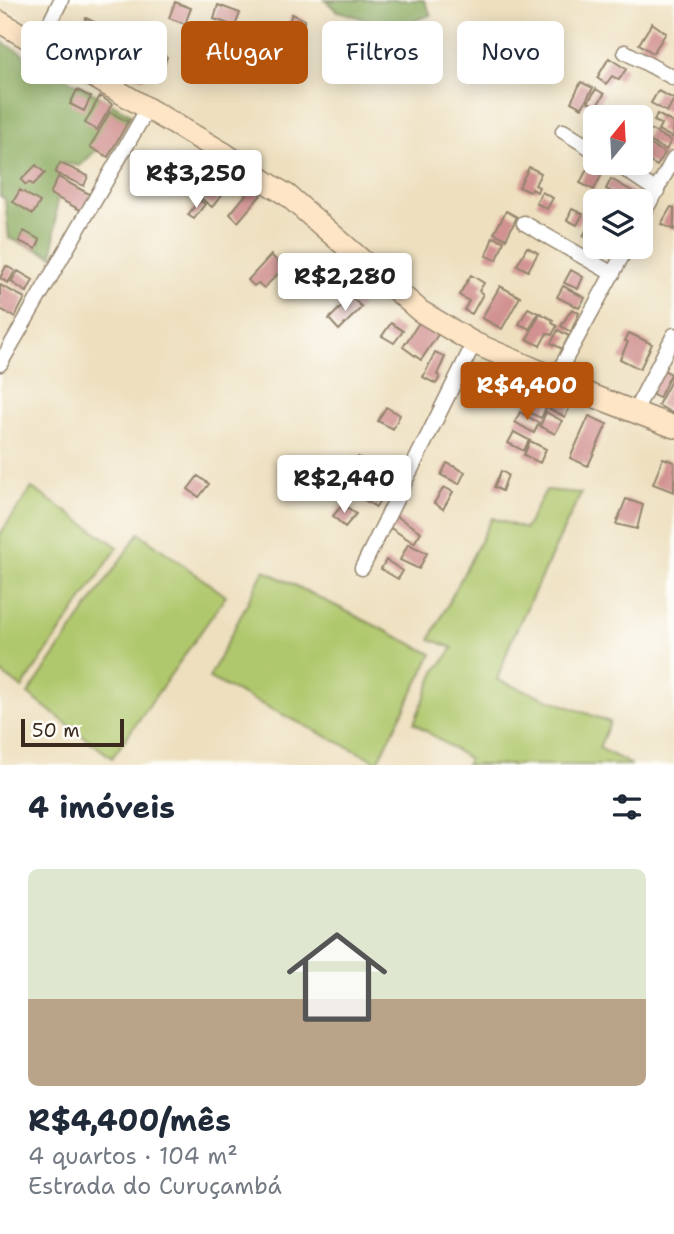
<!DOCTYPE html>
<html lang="pt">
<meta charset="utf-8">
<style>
body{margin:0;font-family:"Shantell Sans",sans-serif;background:#f2f2f3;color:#1f2937;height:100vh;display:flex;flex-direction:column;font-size:26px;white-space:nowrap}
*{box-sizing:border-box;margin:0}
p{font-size:23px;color:#747a83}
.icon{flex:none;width:38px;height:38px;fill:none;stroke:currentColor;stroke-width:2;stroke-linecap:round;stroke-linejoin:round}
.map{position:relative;height:765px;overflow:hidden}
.side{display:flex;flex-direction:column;background:#fff;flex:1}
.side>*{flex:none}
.hud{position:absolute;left:21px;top:21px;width:634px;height:63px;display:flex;gap:14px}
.needle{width:46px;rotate:18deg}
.tools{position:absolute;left:583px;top:105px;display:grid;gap:14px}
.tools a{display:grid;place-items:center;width:70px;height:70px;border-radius:10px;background:#fff;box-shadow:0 4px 18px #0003;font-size:35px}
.scale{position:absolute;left:21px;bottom:18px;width:103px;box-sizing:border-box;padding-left:7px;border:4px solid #3b2a1e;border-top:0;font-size:19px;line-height:24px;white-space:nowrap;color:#3b2a1e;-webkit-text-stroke:5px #fdfcf7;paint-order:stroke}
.price{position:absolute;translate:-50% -60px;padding:0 16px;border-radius:7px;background:#fff;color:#222;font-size:23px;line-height:46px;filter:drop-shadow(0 2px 4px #0008)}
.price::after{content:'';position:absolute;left:50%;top:42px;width:21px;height:16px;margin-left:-10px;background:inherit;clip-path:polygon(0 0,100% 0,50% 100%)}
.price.selected{background:#b45309;color:#fff}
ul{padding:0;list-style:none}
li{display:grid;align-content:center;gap:14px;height:371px;padding:0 28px}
li span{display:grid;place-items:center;height:217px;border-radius:10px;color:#555}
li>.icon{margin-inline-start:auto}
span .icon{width:126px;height:126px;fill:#fffc;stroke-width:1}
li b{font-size:30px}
h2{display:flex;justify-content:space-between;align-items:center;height:84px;padding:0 28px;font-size:30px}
.tag{padding:0 24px;border-radius:10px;background:#fff;box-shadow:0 4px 18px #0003;font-size:24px;line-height:63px}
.tag.selected{background:#b45309;color:#fff}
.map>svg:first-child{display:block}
</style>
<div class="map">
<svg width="674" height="765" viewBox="0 0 674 765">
<rect width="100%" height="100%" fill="#fdfcf7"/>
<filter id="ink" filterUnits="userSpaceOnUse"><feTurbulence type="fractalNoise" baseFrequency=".0143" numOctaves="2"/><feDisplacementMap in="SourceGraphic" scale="14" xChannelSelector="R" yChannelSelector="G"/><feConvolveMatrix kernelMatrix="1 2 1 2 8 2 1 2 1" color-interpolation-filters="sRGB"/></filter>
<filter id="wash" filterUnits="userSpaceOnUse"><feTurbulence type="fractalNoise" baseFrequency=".00686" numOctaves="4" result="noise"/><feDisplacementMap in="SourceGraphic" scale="28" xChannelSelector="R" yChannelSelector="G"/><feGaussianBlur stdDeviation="1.57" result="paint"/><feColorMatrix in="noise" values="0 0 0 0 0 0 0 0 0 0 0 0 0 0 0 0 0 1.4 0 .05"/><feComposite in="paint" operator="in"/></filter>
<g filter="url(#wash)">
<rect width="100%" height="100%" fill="#eee0bf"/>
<path fill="#b0c86d" stroke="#767946" stroke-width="2" d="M32,488L118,547L22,688L0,672V534Z
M546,490L581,493L511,641L497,680L610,722L599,748L632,765H466L469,759L414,723L435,672L453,648L430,639L492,518L525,529Z
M139,533L226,596L112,758L28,694Z
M264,570L432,654L378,762L209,678Z"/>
<path fill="#8cac60" stroke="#646b3f" stroke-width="2" d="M325,0H424L431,15L392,28L336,10Z
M0,41L132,115L80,166L60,163L53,256L9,238L5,199L0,196Z"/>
<g id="blocks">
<path fill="#d19291" d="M175,2L191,8L185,24L169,18Z
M218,5L240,13L235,26L214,19Z
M292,14L305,20L293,46L281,40Z
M86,18L100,25L94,36L99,39L93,52L86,48L84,51L78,48L80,43L74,40Z
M652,23L666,33L653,53L639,44Z
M148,28L156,32L151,45L142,42Z
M202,41L214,49L219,41L224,45L215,59L198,48Z
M142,44L167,57L164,65L148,56L141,69L147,72L143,79L117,66L122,57L133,63Z
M609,58L626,69L619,80L612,76L606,84L597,78Z
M581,82L593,88L582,108L571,102Z
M596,89L604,94L597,106L588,102Z
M77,90L91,97L84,111L70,104Z
M658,91L674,99L667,112L651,103Z
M100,96L112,104L97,130L85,123Z
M110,112L128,122L108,157L90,147Z
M657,114L674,123L673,138L658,130L661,124L654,121Z
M650,129L671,141L666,150L645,139Z
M647,143L665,153L657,166L640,157Z
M592,159L595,161V163L606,166L594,190L580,183Z
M60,163L88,176L84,186L55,173Z
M36,165L45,173L33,185L29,182L26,185L21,180Z
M529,167L541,173L535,185L539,187L537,192L532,189L530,192L519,187Z
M58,177L91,195L82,211L50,194Z
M611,179L637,194L632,201H628L606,189Z
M211,186L222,195L212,207L201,198Z
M252,187L261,195L238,222L230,214Z
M20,190L40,202L33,214L13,202Z
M542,192L553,198L547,209L536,203Z
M199,200L205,204L194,219L188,215Z
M671,207L674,208V230L661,224Z
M572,209L583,214L577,225L567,220Z
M506,211L517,217L506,239L494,233Z
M590,224L595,226V242L583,236Z
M24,231L40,240L36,249L19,241Z
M493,237L504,241L497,260L486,256Z
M527,247L538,253L528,271L517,265Z
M271,255L284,268L264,288L258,283L254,286L248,280Z
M6,266L15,271L8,283L0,278Z
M571,270L583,277L578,289L564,283Z
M18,271L33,280L27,292L11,282Z
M471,275L484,283L479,291L483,294L472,314L464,310L469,301L459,295Z
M0,285L25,298L15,317L0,309Z
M500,286L520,297L502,329L482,318Z
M563,286L585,298L579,308L557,297Z
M351,297L362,307L339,330L329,319Z
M528,308L538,313L530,329L519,324Z
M572,309L579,313L571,332L561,326Z
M540,313L553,320L552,323L557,326L552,335L547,333L540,346L527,339Z
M420,321L439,333L421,360L403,347Z
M391,323L403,331L394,343L382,336Z
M558,330L569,336L562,349L551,343Z
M629,333L652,344L640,369L620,359L628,342L625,341Z
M435,352L445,357L437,375L440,377L436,384L423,377Z
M487,366L501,373L487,399L473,391Z
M662,369L671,374L659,398L653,395V391L650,388Z
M674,375V414L658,405Z
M514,376L522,381L511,402L502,398Z
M534,390L551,399L541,418L524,410Z
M555,397L571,404L565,417L549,409Z
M386,407L400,415L393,429L378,421Z
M520,412L539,423L534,433L515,422Z
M546,412L562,421L555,434L540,426Z
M589,416L607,424L588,466L570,458Z
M514,432L529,440L524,451L508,443Z
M530,441L546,449L540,463L524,455Z
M358,457L379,468L373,480L352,469Z
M663,458L674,462V492L653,484Z
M447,463L465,472L459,484L441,475Z
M393,465L402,470L392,490L375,481L380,471L389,475Z
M501,471L508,475L502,491L494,487Z
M198,476L209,484L199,497L188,489Z
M444,487L453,492L443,509L434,503Z
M367,488L382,496L376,507L361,498Z
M626,499L643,505L637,529L616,524Z
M343,504L356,514L345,527L333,516Z
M396,516L421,532L414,543L389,527Z
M408,544L427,553L419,569L400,560Z
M386,560L403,571L398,579L381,569Z"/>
</g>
</g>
<g filter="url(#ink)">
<use href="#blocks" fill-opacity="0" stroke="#94856e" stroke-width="2"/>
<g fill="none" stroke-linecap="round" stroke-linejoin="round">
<defs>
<path id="street" d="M39,45L61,0
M625,52L674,78
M563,131L595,151
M615,163L657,191
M640,220L674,158
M524,223L613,274
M0,364L148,108
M555,378L627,247
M635,411L674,335
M362,568L474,343"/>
<path id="secondary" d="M0,22L222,152L272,186L287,195L420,311L474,343L555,378L593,396L674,427"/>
</defs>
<use href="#street" stroke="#94856e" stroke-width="17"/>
<use href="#secondary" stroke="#94856e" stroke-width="24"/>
<use href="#street" stroke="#fff" stroke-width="14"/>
<use href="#secondary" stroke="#fde5c5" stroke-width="21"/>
</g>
</g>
</svg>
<div class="tools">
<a><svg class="needle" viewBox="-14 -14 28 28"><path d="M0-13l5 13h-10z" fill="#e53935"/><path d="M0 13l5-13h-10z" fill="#747a83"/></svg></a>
<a><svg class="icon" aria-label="layers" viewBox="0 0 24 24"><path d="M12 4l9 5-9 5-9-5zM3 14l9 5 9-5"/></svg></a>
</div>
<div class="scale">50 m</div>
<b class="price" style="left:196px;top:210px">R$3,250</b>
<b class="price" style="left:345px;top:313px">R$2,280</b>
<b class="price selected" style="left:527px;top:422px">R$4,400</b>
<b class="price" style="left:344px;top:515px">R$2,440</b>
<div class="hud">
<a class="tag">Comprar</a>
<a class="tag selected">Alugar</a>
<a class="tag">Filtros</a>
<a class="tag">Novo</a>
</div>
</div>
<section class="side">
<h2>4 imóveis<svg class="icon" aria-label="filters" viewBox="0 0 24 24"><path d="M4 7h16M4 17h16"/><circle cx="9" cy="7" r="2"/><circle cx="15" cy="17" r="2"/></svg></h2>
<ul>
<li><span style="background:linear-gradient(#dfe7d0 60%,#b9a48a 0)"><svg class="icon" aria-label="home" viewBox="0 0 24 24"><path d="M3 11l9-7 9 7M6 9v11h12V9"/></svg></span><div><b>R$4,400/mês</b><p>4 quartos · 104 m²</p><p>Estrada do Curuçambá</p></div></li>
</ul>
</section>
